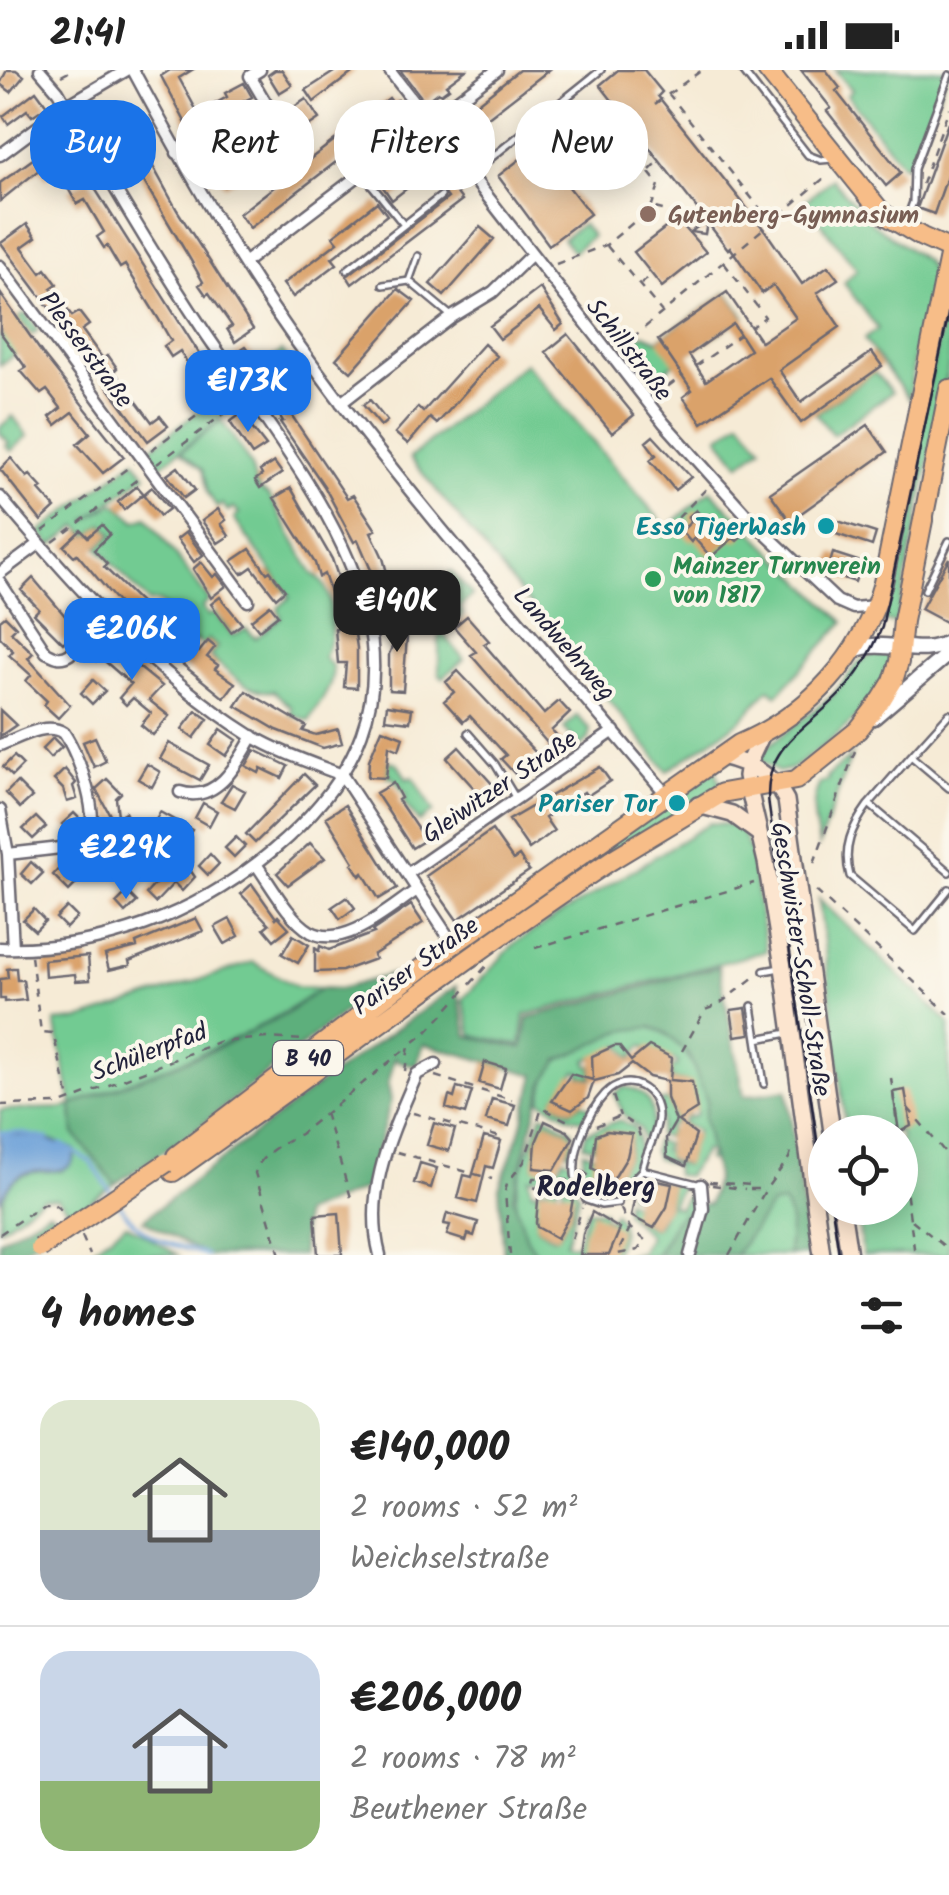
<!DOCTYPE html>
<meta charset="utf-8">
<style>
body{margin:0;font-family:Kalam,sans-serif;background:#f6f6f6;color:#222;height:100vh;display:flex;flex-direction:column;font-size:38px;white-space:nowrap}
*{box-sizing:border-box;margin:0}
p{font-size:32px;color:#767676}
.icon{flex:none;width:55px;height:55px;fill:none;stroke:currentColor;stroke-width:2;stroke-linecap:round;stroke-linejoin:round}
.map{position:relative;height:1185px;overflow:hidden}
.side{display:flex;flex-direction:column;background:#fff;flex:1}
.side>*{flex:none}
.guide{position:absolute;left:30px;top:30px;width:890px;height:90px;display:flex;gap:20px}
.tools{position:absolute;left:808px;top:1045px;display:grid;gap:20px}
.tools a{display:grid;place-items:center;width:110px;height:110px;border-radius:50%;background:#fff;box-shadow:0 5px 25px #0003;font-size:50px}
.price{position:absolute;translate:-50% -85px;padding:0 22px;border-radius:20px;background:#1a73e8;color:#fff;font-size:32px;line-height:65px;filter:drop-shadow(0 2px 5px #0008)}
.price::after{content:'';position:absolute;left:50%;top:60px;width:30px;height:22px;margin-left:-15px;background:inherit;clip-path:polygon(0 0,100% 0,50% 100%)}
.price.active{background:#222;color:#fff}
ul{padding:0;list-style:none}
li{display:flex;align-items:center;gap:30px;height:250px;padding:0 40px}
li+li{border-top:2px solid #e0e0e0}
li span{display:grid;place-items:center;flex:none;width:280px;height:200px;border-radius:30px;color:#555}
li>.icon{margin-inline-start:auto}
span .icon{width:120px;height:120px;fill:#fffc;stroke-width:1}
li b{font-size:42px}
h2{display:flex;justify-content:space-between;align-items:center;height:120px;padding:0 40px;font-size:42px}
.tag{padding:0 35px;border-radius:40px;background:#fff;box-shadow:0 5px 25px #0003;font-size:35px;line-height:90px}
.tag.active{background:#1a73e8;color:#fff}
.status{display:flex;justify-content:space-between;align-items:center;height:70px;padding:0 50px;background:#fff;direction:ltr}
.status svg{height:28px;fill:currentColor}
.map>svg:first-child{display:block}
</style>
<div class="status"><b>21:41</b><svg viewBox="0 0 49 12"><path d="M0 12V9h3v3zM5 12V6h3v6zM10 12V3h3v9zM15 12V0h3v12zM26 1h20v11H26zM47 4h2v5h-2z"/></svg></div>
<div class="map">
<svg width="949" height="1185" viewBox="0 0 949 1185">
<rect width="100%" height="100%" fill="#fbf7ec"/>
<filter id="ink" filterUnits="userSpaceOnUse"><feTurbulence type="fractalNoise" baseFrequency=".01" numOctaves="2"/><feDisplacementMap in="SourceGraphic" scale="20" xChannelSelector="R" yChannelSelector="G"/><feConvolveMatrix kernelMatrix="1 2 1 2 8 2 1 2 1" color-interpolation-filters="sRGB"/></filter>
<filter id="wash" filterUnits="userSpaceOnUse"><feTurbulence type="fractalNoise" baseFrequency=".0048" numOctaves="4" result="noise"/><feDisplacementMap in="SourceGraphic" scale="40" xChannelSelector="R" yChannelSelector="G"/><feGaussianBlur stdDeviation="2.25" result="paint"/><feColorMatrix in="noise" values="0 0 0 0 0 0 0 0 0 0 0 0 0 0 0 0 0 1.4 0 .05"/><feComposite in="paint" operator="in"/></filter>
<g filter="url(#wash)">
<rect width="100%" height="100%" fill="#f6ebd6"/>
<path fill="#72cb92" stroke="#4a7666" stroke-width="2.5" d="M835,0H948L913,92L902,95L847,25L852,20Z
M832,109L872,153L924,190L934,204L924,264C910,281 914,308 909,329L864,269L878,259L844,213L857,199L804,132Z
M582,154L592,166L573,182L563,169Z
M949,221V294L896,554L878,549Z
M727,222L744,246L652,309L626,277L644,264L658,270Z
M25,243L38,260L32,265L22,252L4,265L23,278L0,295V262Z
M282,281L292,295L254,323L244,309Z
M525,293L667,458L710,420L844,552L777,625L769,619L741,650L667,701L410,388Z
M874,302L892,322L833,365L816,344Z
M231,316L242,332L159,397L147,381Z
M13,346L28,366L11,381L6,376L9,373L0,363V357Z
M221,350C231,364 241,378 249,393C258,408 249,414 269,426L313,504C337,519 335,564 324,587L333,597C332,621 320,630 309,651L290,644L292,638L274,621C249,625 228,602 210,586L217,577L208,569L203,575L196,570L193,573L176,554L179,549L159,532H148L98,478L113,464L103,454L89,466L78,456L52,476L40,462L135,390L146,405L85,451L115,433L136,451L147,447L209,530L202,538L208,546L214,543L233,566L246,559L256,568L281,547L278,538L290,527L234,449L239,443L233,437L228,441L222,434L217,438L208,423L203,400L181,382Z
M741,350L762,377L740,394L719,367Z
M451,501L472,525L460,538L463,544L443,564L464,589L443,608L439,604V517Z
M878,582H892C890,628 827,675 791,699L778,702L760,690L763,680L832,626L859,592Z
M577,645L590,660L589,669L580,676L564,658Z
M851,686L819,775C815,753 809,734 820,713L828,710L827,707Z
M389,691L397,693L407,709L413,707L433,742L419,752L404,733L406,725L393,707L388,708Z
M715,698L721,716L344,971L471,869Z
M710,753L734,755L743,764L751,784L766,881L525,945L521,975L472,965L463,929L516,872Z
M819,829L949,953V1185H863L856,1138H900V1062H846Z
M253,892L297,917L321,918C246,973 158,999 72,1035L74,1063L115,1114L73,1144L57,1128H42L0,1159C0,1111 14,1100 61,1101L20,1063H0V1040L64,1038L72,1035L55,952L79,950Z
M640,956C680,959 695,995 706,1029C708,1036 704,1045 705,1052C707,1066 711,1079 713,1092L707,1090L710,1082L705,1080L687,1106L675,1105L674,1095L657,1089L653,1082L655,1071L666,1074L663,1081H667L668,1090L685,1096L697,1061L681,1053L689,1045L691,1048L697,1044L691,1013L671,1009V996H677L678,992L642,976L631,989L621,975L587,990L588,996H592V1008L580,1006L581,1002L576,1001L554,1029V1032L570,1041L583,1033L592,1039L584,1050L570,1047L541,1031C543,1020 544,1009 550,1000C565,978 615,963 640,956Z
M623,1017C654,1019 660,1051 644,1073L640,1059L624,1045L614,1024Z
M668,1030L676,1051L667,1058L670,1061L666,1068L658,1065L661,1052L659,1032Z
M542,1044L572,1060L574,1084L567,1082L571,1077L568,1076L567,1061L547,1052L536,1072L534,1097L557,1100L564,1088L573,1091L570,1106L529,1108L532,1122L558,1113L557,1120L537,1139V1157L553,1168L558,1166L570,1145L574,1127L562,1121L564,1114L576,1119L579,1126L566,1173L576,1175L587,1140L604,1141V1147L610,1150L614,1142C627,1156 621,1170 612,1185H538C494,1138 526,1094 542,1044Z
M619,1050L634,1058C646,1082 631,1104 613,1120L583,1100V1081L594,1085V1100L613,1110L627,1087L631,1070L626,1064L606,1061L594,1072L595,1078L583,1075L586,1063Z
M644,1108L687,1117L680,1119L671,1135L679,1138L689,1122L693,1129L691,1141L682,1144L655,1185H625L640,1182L649,1166L625,1142L626,1130L634,1133L633,1147L652,1158L657,1156L667,1137L671,1116L668,1113L647,1109L636,1127L628,1124L632,1115Z
M783,1133C796,1151 787,1166 789,1185H735L771,1135Z
M126,1154L178,1185H95V1177Z"/>
<path fill="#5daf7c" stroke="#40685c" stroke-width="2.5" d="M719,896L744,1026L787,1020L810,1185H789C787,1166 796,1150 783,1133L771,1135L735,1185H655C670,1171 668,1147 690,1141L692,1134H709L716,1107L704,1049L707,1031L689,986L666,963L652,957L621,961L559,990L544,1012L513,1127L527,1169L538,1185H504L499,1118L520,1062L535,1005L424,974L416,996L398,991L395,987L388,1015L391,1030L367,1118L303,1144L302,1185H206L143,1150L323,1011L456,916L468,966L523,978L528,948Z
M393,904L191,1063L115,1114L74,1063L72,1035L215,979L286,944L321,918L340,919Z
M49,1141L64,1152L15,1185H0V1170Z"/>
<path fill="#6ca0d8" stroke="#47618a" stroke-width="2.5" d="M0,1063C27,1065 50,1068 75,1080C75,1112 40,1094 21,1105C11,1110 5,1121 0,1131Z"/>
<g fill="none" stroke-linecap="round" stroke-linejoin="round">
<path stroke="#6ca0d8" stroke-width="4" d="M0,1063H20L48,1069
M61,1074L91,1092L111,1122
M119,1134C144,1171 166,1172 206,1185"/>
</g>
<g id="blocks">
<path fill="#daa26b" fill-rule="evenodd" d="M7,0H16L24,6L11,22L0,14Z
M170,0H192L179,8L198,43L227,27L225,23L244,13L252,27L219,44L222,49L192,65L161,6Z
M275,0H282L292,15L279,23L268,5Z
M337,0H356L314,32L306,20Z
M400,0H466L446,15L449,18L441,24L438,22L425,32Z
M519,0H549L456,72L446,58Z
M618,0H644L662,22L658,26L766,162L802,214L828,196L838,209L817,223L840,257L779,300L801,332L872,282L882,296L801,353L769,308L702,353L683,327L692,320L658,270L727,222L761,272L796,248L773,215L762,223L730,177L728,179L707,152L705,164L691,162L706,150L600,15ZM733,254L750,280L706,311L689,285Z
M801,0H826L840,18L836,21L901,103L886,116L827,41L831,38Z
M36,21L47,36L32,46L27,40L8,54L3,46Z
M389,28L393,33L397,30L405,39L250,158L239,144Z
M306,29L319,49L295,65L282,45Z
M105,40L111,51L96,59L88,46Z
M128,51L177,140L253,259L235,272L227,259L232,256L209,223L206,225L199,215L203,212L190,189L113,60Z
M948,53L949,101L934,144L917,138Z
M254,55L262,69L247,78L239,63Z
M67,70L77,85L46,108L40,99L0,131V113L44,81L47,85Z
M219,74L242,105L225,116L204,84Z
M537,76L590,144L549,175L498,106Z
M430,80L440,93L436,96L462,130L352,214L347,206L448,128L428,102L392,130L383,117Z
M89,109L221,318L208,326L180,281L171,287L164,276L171,271L158,248L125,195L120,198L107,176L104,178L97,167L104,162L85,130L77,134L69,120Z
M377,132L387,145L332,188L337,194L293,227L283,214L338,172L333,166Z
M677,149L706,182L662,217L634,182Z
M27,154L36,167L22,177L41,203L46,199L57,214L51,218L72,246L79,242L89,255L82,260L103,289L108,285L117,298L114,301L152,352L160,346L168,356L148,371L1,173Z
M480,157L494,169L444,226L430,214Z
M540,218L563,254L556,260L539,239L500,269L490,256Z
M398,219L414,231L351,302L336,289Z
M0,223L44,286L124,387L103,403L77,374L90,363L73,342L56,355L50,347L61,338L47,320L41,324L21,301L26,298L0,262Z
M568,264L634,345L612,363L546,282Z
M484,274L497,286L437,354L430,348L408,374L395,363L418,337L423,342Z
M246,276L256,290L244,299L234,284Z
M286,312L292,320L282,326L284,334L347,428L353,425L376,460L371,462L383,488L396,536L383,539L377,514L358,470L354,472L324,416L280,352L283,351L264,322Z
M370,330L387,351L381,356L363,335Z
M241,344L266,376L252,385L230,352Z
M868,355L887,382L790,451L770,423Z
M653,366L691,407L675,420L650,390L656,385L646,372Z
M11,388L27,407L30,405L42,418L39,420L55,438L41,451L0,399Z
M274,392L282,403L260,418L255,410L262,405L260,401Z
M178,397L195,420L184,428L167,405Z
M137,416L144,424L152,417L169,439L160,446L143,424L124,440L118,432Z
M291,418L332,489L352,547L340,550L324,504L319,507L315,493L274,428Z
M218,439L226,450L221,454L229,466L218,473L202,451Z
M696,440L703,448L707,445L720,459L731,450L744,465L737,471L733,468L711,487L694,468L691,472L681,461L692,451L688,447Z
M825,447L876,463L872,476L821,459Z
M102,455L110,464L94,480L107,494L104,497L150,542L157,536L184,564L181,567L199,582L208,571L215,577L207,587L218,595L215,599L235,613L224,628L176,589L120,535L77,484L74,486L64,476L81,460L88,467Z
M186,462L203,485L194,492L177,469Z
M250,479L267,503L270,501L285,520L276,528L252,497L242,504L232,491Z
M833,483L861,492L855,512L827,503Z
M949,488V554L921,539Z
M201,492L213,507L217,504L226,516L211,528L193,499Z
M33,508L77,560L63,573L34,544L39,539L21,520Z
M220,527L242,554L231,562L211,534Z
M270,535L278,545L259,560L251,550Z
M5,546L16,557L11,562L33,583L28,588L70,635L58,648L44,635L47,631L26,611L31,605L9,585L13,581L0,567V550Z
M467,546L489,571L484,574L544,644L559,631L570,643L552,660L564,674L551,686L545,678L549,675L471,585L476,582L454,557Z
M404,547L407,566L403,621L389,620V584L396,568L388,569L386,553L403,551Z
M354,557L357,578V618L344,617L346,593H338L335,559Z
M96,568L116,585L119,581L162,616L149,630L169,646L153,665L141,655L151,643L133,628L126,635L119,628L131,614L100,587L96,591L84,581Z
M458,601L537,684L515,704L501,689L506,685L470,646L463,652L444,631L454,622L446,612Z
M93,610L105,621L92,634L81,623Z
M246,621L306,656L303,661L316,665L338,659L342,673L323,678L277,660L236,636Z
M387,635L412,639L410,652L385,649Z
M0,640L16,655L0,666Z
M196,641L208,649L194,668L182,659Z
M221,659L237,670L226,686L210,675Z
M382,659L403,667L399,680L389,676L386,708L368,707L369,690Z
M95,667L106,691L94,697L83,672Z
M53,668L62,677L50,688L42,679Z
M169,673L209,695L200,710L160,689Z
M459,677L493,715L481,726L447,688Z
M255,680L288,696L282,708L261,698L259,703L246,696Z
M14,686L23,695L12,706L3,697Z
M147,694L160,702L152,717L138,709Z
M600,697L610,711L587,726L584,722L545,748L554,761L529,779L509,750Z
M65,699L76,713L73,716L77,729L67,732L63,719L54,710Z
M304,704L315,715L255,773L246,764Z
M107,709L121,723L116,728L118,746L125,742L133,757L119,773L109,763L116,756L96,719Z
M17,712L32,727L20,738L6,723Z
M393,713L401,728L398,730L425,770L412,778L376,723Z
M232,714L245,721L235,738L221,731Z
M203,733L217,741L209,756L195,748Z
M345,735L397,818L379,829L363,803L360,806L352,794L354,792L326,747Z
M160,742L192,760L183,775L172,769L155,798L145,792L131,809L116,796L105,807L93,795L110,779L106,775L112,769L121,777L117,781L132,794L146,768L158,775L168,758L155,751Z
M74,743L83,752L72,764L62,754Z
M36,747L46,757L33,769L23,759Z
M492,760L513,790L519,786L529,801L457,850L426,806Z
M236,767L245,776L234,787L225,778Z
M310,773L325,788L288,815L277,803Z
M210,784L219,794L208,805L199,796Z
M181,787L195,807L182,821L174,813L155,833L146,824L165,803L161,801Z
M66,791L83,807L69,821L53,805Z
M31,792L43,803L32,814L21,804Z
M252,814L276,848L278,846L289,858L274,870L264,858L269,854L241,824Z
M127,822L137,832L125,843L116,833Z
M347,827L355,838L340,849L332,837Z
M411,835L423,853L373,885L375,889L342,901L315,902V878L319,881L320,876L329,880L374,863L372,861Z
M67,837L77,847L66,858L56,848Z
M34,839L45,851L35,861L23,850Z
M196,848L203,861L129,891L130,895L109,900L105,885L137,877L136,873Z
M230,849L239,866L225,874L215,857Z
M293,865L309,875L298,893L282,884Z
M88,886L90,910L76,911L75,904L45,907L44,890Z
M12,898H16L17,910H23L26,930L5,932V929H0V909L8,908L7,899Z
M746,938L750,964L735,966L731,940Z
M614,976H619L631,991L649,976L672,988L670,1010L692,1012L697,1039L678,1051L696,1065L686,1096L667,1087L666,1068L676,1051L667,1028V1011L649,1007L632,994L618,1005L594,1011L588,1028L572,1040L552,1031L571,1004L593,1010L592,986Z
M485,992L506,998L500,1019L479,1013Z
M457,1017L472,1021L465,1044L446,1038L449,1026L454,1028Z
M905,1020L911,1056L899,1062L893,1022Z
M492,1029L515,1035L509,1056L486,1050Z
M545,1051L567,1061L573,1068L555,1100L534,1098L536,1072Z
M434,1053L455,1059L449,1081L427,1075Z
M607,1061L632,1064L627,1087L613,1110L592,1098L596,1065Z
M484,1067L501,1071L493,1098L486,1096L477,1133L458,1128L464,1105L472,1107Z
M420,1093L437,1098L431,1118L414,1113Z
M647,1109L672,1114L667,1137L654,1158L631,1146L637,1115Z
M551,1119L574,1123L570,1145L557,1168L537,1157L536,1153L539,1120Z
M592,1142L620,1159L609,1185H580L583,1164Z
M339,1143L342,1185H318L315,1145Z
M447,1143L478,1152L474,1166L468,1164L466,1171L447,1165L450,1155L444,1154Z"/>
</g>
</g>
<g filter="url(#ink)">
<use href="#blocks" fill-opacity="0" stroke="#6c6871" stroke-width="2.5"/>
<g fill="none" stroke-linecap="round" stroke-linejoin="round">
<defs>
<path id="service" d="M742,0L808,85L821,90L833,89
M486,92L601,0
M362,103L404,155
M905,154L913,132L914,99L949,5
M347,200L441,126
M409,211L418,186
M383,215L409,211L450,245
M925,520L949,471
M468,663L495,694L515,727
M911,686L949,644
M949,718L911,686L869,734L949,802
M868,735C852,757 842,778 850,806L915,861L949,819
M764,901L780,898
M752,936L764,1014
M757,969L788,963
M642,1100L618,1125V1133L601,1135L586,1130C584,1124 577,1115 576,1110C570,1084 588,1042 605,1024C627,1000 659,1019 658,1048C657,1066 645,1083 642,1100L701,1115"/>
<path id="minor" d="M133,0C186,98 240,195 306,285C417,439 545,579 666,724
M389,0L664,353L753,452L837,531L853,538L875,536
M177,83L267,35L250,6L260,0
M0,85L66,36L127,0
M244,193L497,0
M0,196L248,531
M341,333L452,247L493,222L531,185
M0,427C73,514 153,604 250,665C279,682 311,693 342,705
M0,503L39,474
M0,512L46,582C56,587 60,590 70,584L105,545
M0,675C19,668 46,651 64,663C79,685 103,750 86,773L78,776L8,784
M342,705L453,874
M180,722C217,734 238,693 253,666
M0,740L8,784L13,878
M256,794C271,815 289,849 311,862C345,880 391,837 417,820
M407,804L614,661
M0,878C101,881 195,845 272,781C482,607 318,429 204,261C152,183 105,102 58,21L40,0
M380,1185C363,1120 392,1063 417,1004L436,994
M690,1185L703,1139L701,1115"/>
<path id="tertiary" d="M854,580C885,567 919,589 949,572
M874,647L949,583"/>
<path id="secondary" d="M762,664L748,694L746,706L766,792L783,897L822,1185
M721,686C749,693 773,704 786,730L832,1062
M698,735L732,744L758,763
M842,1138L849,1185"/>
<path id="primary" d="M767,0L882,143L922,167L949,179
M613,789L722,723L796,710L858,660L882,629L893,611L899,592L903,551L949,319
M446,880L739,674C809,644 862,587 883,513L949,186"/>
<path id="trunk" d="M176,1086L446,880
M173,1102C321,999 463,888 613,789"/>
</defs>
<use href="#service" stroke="#6c6871" stroke-width="10"/>
<use href="#minor" stroke="#6c6871" stroke-width="15"/>
<use href="#tertiary" stroke="#6c6871" stroke-width="19"/>
<use href="#secondary" stroke="#6c6871" stroke-width="20"/>
<use href="#primary" stroke="#6c6871" stroke-width="22"/>
<use href="#trunk" stroke="#6c6871" stroke-width="22"/>
<path stroke="#6c6871" stroke-width="2.5" stroke-dasharray="8 8" stroke-linecap="butt" d="M61,6L73,0
M668,23L770,151
M655,34L702,0
M617,57L620,60
M650,100L660,90
M922,114L949,38
M655,138L687,146L697,157
M607,176L662,242
M724,193L765,247L751,257
M556,194L606,175L651,138L659,115L617,63
M641,214L652,205
M620,278L829,104
M696,296L740,265
M247,308L285,281
M257,319L293,292
M655,326L682,306
M151,380L233,319
M157,394L238,333
M667,459L706,419
M43,461L133,394
M53,472L143,405
M814,793L855,681
M816,821L949,944
M535,878L754,813
M31,886L41,962L53,963L69,1029
M682,981L705,940L718,935L758,904
M405,1001L409,976L429,960L490,892
M435,1006L512,1030
M891,1008L898,1062
M613,1026L620,1046
M0,1035L61,1034L218,972L267,968L304,970
M908,1038L949,1087
M325,1043L353,1134
M413,1043L503,1068
M596,1056L620,1046L637,1057L642,1073
M900,1077L915,1185
M397,1082L492,1109
M582,1101L613,1122
M556,1109L536,1118L531,1116L533,1108C545,1108 557,1109 568,1110
M709,1112L751,1115L756,1118
M712,1115L745,1119
M750,1119H764
M621,1139L630,1158L645,1170L638,1180L617,1184L630,1158
M912,1150L949,1180
M0,1164L43,1134H53L66,1143
M82,1166L90,1185
M572,1169L582,1138
M280,1185L255,1103C260,1084 284,1072 300,1064L409,976
M510,1185L505,1122L507,1113L524,1092L542,1038L574,1054
M729,1185L766,1119L789,1088L793,1075"/>
<use href="#service" stroke="#fff" stroke-width="5"/>
<use href="#minor" stroke="#fff" stroke-width="10"/>
<use href="#tertiary" stroke="#fff" stroke-width="14"/>
<use href="#secondary" stroke="#fce5cf" stroke-width="15"/>
<use href="#primary" stroke="#f7bd88" stroke-width="18"/>
<use href="#trunk" stroke="#f7bd88" stroke-width="18"/>
<path stroke="#22223b" stroke-width="2.5" d="M825,1124L769,737C761,676 806,661 841,623C860,603 872,582 882,557L949,242
M832,1138L839,1185"/>
<defs>
<path id="trunk-bridge" d="M40,1178L166,1093"/>
</defs>
<use href="#trunk-bridge" stroke="#6c6871" stroke-width="22" stroke-linecap="butt"/>
<use href="#trunk-bridge" stroke="#f7bd88" stroke-width="18"/>
</g>
</g>
<circle fill="#8d6e63" stroke="#fbf7ec" stroke-width="4" cx="648" cy="144" r="10"/>
<g fill="#0f9aa8" stroke="#fbf7ec" stroke-width="4">
<circle cx="826" cy="456" r="10"/>
<circle cx="677" cy="733" r="10"/>
</g>
<circle fill="#2e9e5b" stroke="#fbf7ec" stroke-width="4" cx="653" cy="509" r="10"/>
<g text-anchor="middle" stroke-width="8" stroke-linejoin="round" paint-order="stroke">
<rect fill="#fbf7ec" stroke="#636270" stroke-width="2.5" x="273" y="971" width="70" height="34" rx="8"/>
<g font-size="22" font-weight="bold" fill="#22223b">
<text x="308" y="996">B 40</text>
</g>
<g font-size="25" font-weight="bold" fill="#785e54" stroke="#fbf7ec" text-anchor="start">
<text x="668" y="153">Gutenberg-Gymnasium</text>
</g>
<g font-size="25" fill="#22223b" stroke="#fbf7ec">
<text transform="translate(87 279) rotate(53)" y="9">Plesserstraße</text>
<text transform="translate(630 279) rotate(52)" y="9">Schillstraße</text>
<text transform="translate(565 573) rotate(49)" y="9">Landwehrweg</text>
<text transform="translate(499 716) rotate(-34)" y="9">Gleiwitzer Straße</text>
<text transform="translate(802 889) rotate(81)" y="9">Geschwister-Scholl-Straße</text>
<text transform="translate(415 895) rotate(-36)" y="9">Pariser Straße</text>
<text transform="translate(149 981) rotate(-21)" y="9">Schülerpfad</text>
</g>
<g font-size="25" font-weight="bold" fill="#0d838f" stroke="#fbf7ec" text-anchor="end">
<text x="806" y="465">Esso TigerWash</text>
<text x="657" y="742">Pariser Tor</text>
</g>
<g font-size="25" font-weight="bold" fill="#27864d" stroke="#fbf7ec" text-anchor="start">
<text x="673" y="504">Mainzer Turnverein<tspan x="673" dy="29">von 1817</tspan></text>
</g>
<g font-size="28" font-weight="bold" fill="#22223b" stroke="#fbf7ec">
<text x="596" y="1126">Rodelberg</text>
</g>
</g>
</svg>
<div class="tools">
<a><svg class="icon" aria-label="locate" viewBox="0 0 24 24"><circle cx="12" cy="12" r="6"/><path d="M12 2v4M12 18v4M2 12h4M18 12h4"/></svg></a>
</div>
<b class="price" style="left:248px;top:365px">€173K</b>
<b class="price active" style="left:397px;top:585px">€140K</b>
<b class="price" style="left:132px;top:613px">€206K</b>
<b class="price" style="left:126px;top:832px">€229K</b>
<div class="guide">
<a class="tag active">Buy</a>
<a class="tag">Rent</a>
<a class="tag">Filters</a>
<a class="tag">New</a>
</div>
</div>
<section class="side">
<h2>4 homes<svg class="icon" aria-label="filters" viewBox="0 0 24 24"><path d="M4 7h16M4 17h16"/><circle cx="9" cy="7" r="2"/><circle cx="15" cy="17" r="2"/></svg></h2>
<ul>
<li><span style="background:linear-gradient(#dfe7d0 65%,#9aa5b1 0)"><svg class="icon" aria-label="home" viewBox="0 0 24 24"><path d="M3 11l9-7 9 7M6 9v11h12V9"/></svg></span><div><b>€140,000</b><p>2 rooms · 52 m²</p><p>Weichselstraße</p></div></li>
<li><span style="background:linear-gradient(#c9d6e8 65%,#8fb573 0)"><svg class="icon" aria-label="home" viewBox="0 0 24 24"><path d="M3 11l9-7 9 7M6 9v11h12V9"/></svg></span><div><b>€206,000</b><p>2 rooms · 78 m²</p><p>Beuthener Straße</p></div></li>
</ul>
</section>
